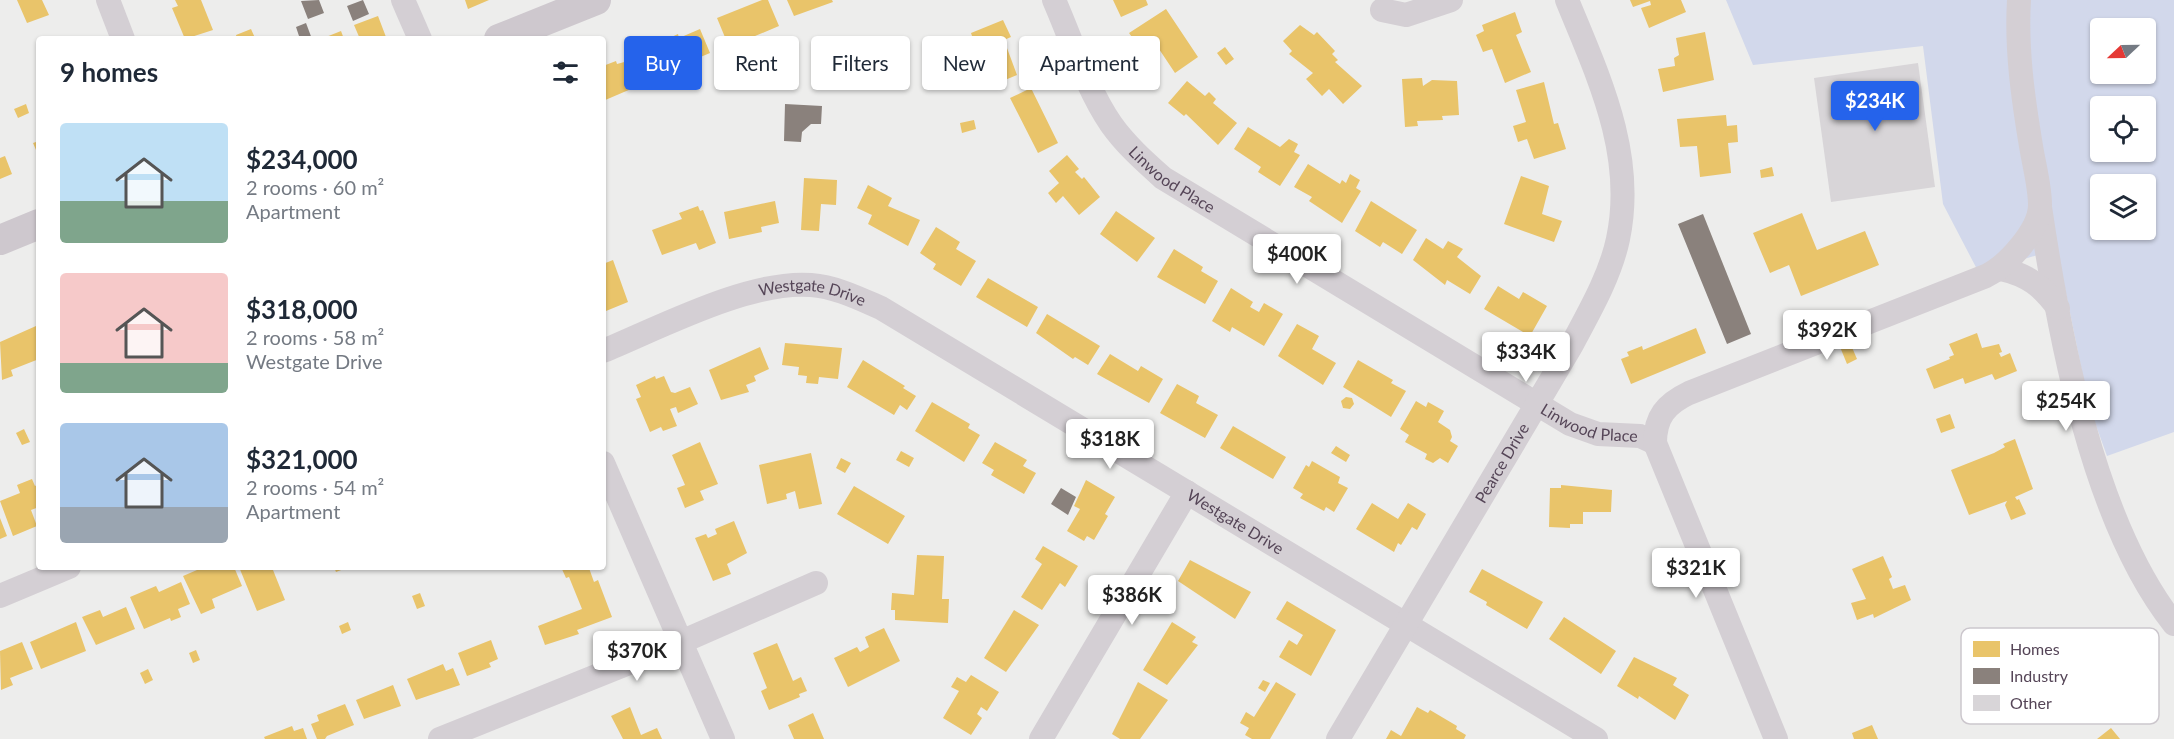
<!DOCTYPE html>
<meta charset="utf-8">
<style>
body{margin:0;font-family:Lato,sans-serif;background:#f6f6f7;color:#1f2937;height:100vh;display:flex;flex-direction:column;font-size:22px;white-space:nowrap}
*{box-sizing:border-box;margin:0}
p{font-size:20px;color:#747a83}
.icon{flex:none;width:33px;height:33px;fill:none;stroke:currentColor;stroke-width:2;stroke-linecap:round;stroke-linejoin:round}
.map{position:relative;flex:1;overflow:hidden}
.panel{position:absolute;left:36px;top:36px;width:570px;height:534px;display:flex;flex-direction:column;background:#fff;border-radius:6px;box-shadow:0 2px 4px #0004}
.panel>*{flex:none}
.guide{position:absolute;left:624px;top:36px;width:570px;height:54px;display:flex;gap:12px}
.needle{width:39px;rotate:248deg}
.tools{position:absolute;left:2090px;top:18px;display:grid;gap:12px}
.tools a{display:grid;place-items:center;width:66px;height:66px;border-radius:6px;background:#fff;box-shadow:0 2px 4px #0004;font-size:30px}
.price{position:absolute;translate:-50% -51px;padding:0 14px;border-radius:6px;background:#fff;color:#222;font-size:20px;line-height:39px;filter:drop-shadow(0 2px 3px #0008)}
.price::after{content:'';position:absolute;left:50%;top:36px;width:18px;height:14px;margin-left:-9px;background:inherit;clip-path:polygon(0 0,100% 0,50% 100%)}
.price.active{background:#2563eb;color:#fff}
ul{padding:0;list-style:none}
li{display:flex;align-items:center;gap:18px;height:150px;padding:0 24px}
li span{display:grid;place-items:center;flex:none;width:168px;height:120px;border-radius:6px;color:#555}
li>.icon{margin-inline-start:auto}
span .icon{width:72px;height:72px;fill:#fffc;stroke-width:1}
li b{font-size:26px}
h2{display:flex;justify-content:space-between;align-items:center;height:72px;padding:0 24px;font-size:26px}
.tag{padding:0 21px;border-radius:6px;background:#fff;box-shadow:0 2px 4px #0004;font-size:21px;line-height:54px}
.tag.active{background:#2563eb;color:#fff}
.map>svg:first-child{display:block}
</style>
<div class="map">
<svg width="2174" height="739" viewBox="0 0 2174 739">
<rect width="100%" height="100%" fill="#ededec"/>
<path fill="#d2d8eb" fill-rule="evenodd" d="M1726,0H2174V432L2107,456L2089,406L2057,249L1979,273L1943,204L1923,46L1753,65ZM2100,28H2145V74H2100ZM2100,106H2145V152H2100ZM2100,184H2145V230H2100Z"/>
<path fill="#e9c46a" d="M17,0H42L49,15L27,23Z
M175,0H201L213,30L185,39L172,8L178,6Z
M465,0H489L468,9Z
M762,0H768L779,26L729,47L717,18Z
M787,0H832L833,2L794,16Z
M1113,0H1146L1148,5L1121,17Z
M1630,0H1681L1686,12L1649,28L1641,8L1651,5L1650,1L1633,7Z
M1166,9L1198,57L1175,73L1157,46L1144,54L1129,33Z
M1515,12L1522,32L1516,35L1531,72L1505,83L1492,49L1483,52L1476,35L1484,31L1482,25Z
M378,16L386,37L360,39L354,25Z
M1003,20L1011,37L1004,40L1017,75L993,85L981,56L971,60L964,43L973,39L971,33Z
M1300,25L1314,35L1317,32L1335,51L1332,54L1338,60L1335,62L1362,86L1343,104L1329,89L1322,96L1306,79L1313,73L1289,54L1292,51L1283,41Z
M251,29L255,38L237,39L236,35Z
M700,29L710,53L665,72L654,45L678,34L679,38Z
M341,31L344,39H321Z
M1705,32L1714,80L1663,92L1658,69L1675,66L1674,58L1679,55L1676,38Z
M1225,47L1234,59L1226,65L1217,53Z
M635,59L645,83L603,101V66L616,61L617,64Z
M1422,78L1423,86L1432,80L1457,81L1459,115L1442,116L1443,120L1417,121L1418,126L1405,127L1402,79Z
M1187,81L1205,96L1209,92L1216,99L1213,103L1237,123L1218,145L1186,114L1184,116L1168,103Z
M1544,82L1554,124L1558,123L1566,149L1534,159L1527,139L1518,142L1513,126L1526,122L1516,90Z
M1031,88L1058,143L1038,153L1010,98Z
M26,104L29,113L18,118L14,109Z
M1726,115L1727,126L1737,125L1738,142L1728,143L1731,173L1700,177L1697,146L1680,147L1677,119Z
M974,120L976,129L962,133L960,123Z
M1248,127L1280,147L1289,139L1298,144L1294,152L1300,155L1280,186L1258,172L1261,167L1234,149Z
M39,141V157L33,143Z
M1067,155L1079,169L1075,172L1082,179L1084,177L1100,197L1079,215L1063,196L1056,203L1048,193L1059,183L1049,171Z
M5,156L12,174L0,179V158Z
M1308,164L1340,184L1342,180L1346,183L1350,174L1360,180L1356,188L1361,191L1342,223L1309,201L1312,197L1294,187Z
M1772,167L1774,176L1761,178L1760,170Z
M1521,176L1549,186L1542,214L1562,221L1554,242L1504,224Z
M804,178L837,180L836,205L821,204L819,231L801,230Z
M868,185L892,198L888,206L920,220L908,246L868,224L872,215L857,208Z
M775,201L779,223L761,227L762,232L729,239L724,212Z
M1371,201L1417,230L1402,254L1383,242L1380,247L1355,231Z
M698,206L700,211L703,210L716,243L699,250L696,243L662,255L652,230L682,219L679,213Z
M1116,211L1155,238L1137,262L1100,234Z
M1802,213L1817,250L1865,231L1879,265L1801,296L1789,265L1770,273L1753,233Z
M936,227L960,242L956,249L976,261L961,286L933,269L936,264L920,253Z
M1426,238L1443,249L1448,241L1463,249L1457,257L1481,276L1470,294L1447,280L1445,285L1413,260Z
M1174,249L1203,267L1201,271L1218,281L1205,304L1157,277Z
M613,260L628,302L606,311L603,303V264Z
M988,278L1038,307L1027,327L976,297Z
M1498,286L1519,299L1523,292L1547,306L1530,336L1484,309Z
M1231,288L1253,302L1250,307L1259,312L1264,303L1283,314L1264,346L1232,327L1230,332L1212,321Z
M1047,314L1100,346L1088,365L1075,357L1073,359L1036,333Z
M1297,324L1319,336L1312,349L1336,363L1323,385L1278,356Z
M36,326L39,333V359L11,370L13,376L2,380L0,342Z
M1696,328L1706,353L1631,384L1621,359L1629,356L1627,352L1642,346L1643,350Z
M1977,333L1982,348L1999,344L2002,352L1999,353L2001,357L2010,353L2017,371L1995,380L1992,374L1965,384L1963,378L1934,389L1926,369L1950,359L1949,357L1954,355L1949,344Z
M1848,338L1857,359L1847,364L1838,342Z
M785,343L842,348L838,379L819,377L818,384L806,383L807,376L798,375L799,367L782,365Z
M760,347L769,369L754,376L756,381L746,385L749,392L721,400L709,370Z
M1110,354L1138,371L1141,366L1163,379L1149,403L1097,374Z
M863,360L905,386L903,388L916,396L907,410L900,405L894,415L847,387Z
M1358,360L1393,380L1391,383L1406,391L1391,417L1343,387Z
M655,376L656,379L664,376L671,392L675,393L690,387L698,404L678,413L676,407L670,409L677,426L663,431L661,427L650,432L636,399L641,397L636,385Z
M1177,384L1199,396L1196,403L1218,415L1205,438L1160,413Z
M1346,397L1352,398L1354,404L1350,409L1343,408L1341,401Z
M1416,401L1426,407L1428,402L1444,411L1438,422L1450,430L1452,437L1450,441L1458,446L1448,463L1440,458L1433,463L1425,459L1427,454L1405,442L1409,435L1400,429Z
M932,402L970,424L968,428L980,435L964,462L915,431Z
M1950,414L1955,428L1941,433L1936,419Z
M1233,426L1286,457L1273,479L1220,448Z
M24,429L30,442L22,445L16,433Z
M2015,439L2033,489L2015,497L2017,500L2019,499L2026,514L2011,520L2005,505L2007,501L1969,515L1951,470L1994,453L2005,447L2003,444Z
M700,442L718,484L700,491L704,500L685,508L677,488L685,485L672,455Z
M995,442L1027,460L1023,466L1036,473L1024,494L991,475L994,470L982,463Z
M1336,446L1350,455L1346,462L1331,453Z
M901,451L914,458L909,467L896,460Z
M811,453L822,504L799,509L795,491L786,494L787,499L767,504L759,465Z
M841,458L851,463L845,473L836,468Z
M1312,461L1340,477L1338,483L1348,488L1334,512L1326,507L1324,511L1300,498L1303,494L1293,488L1306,465L1309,467Z
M32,479L35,486L39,484V507L31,510L37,526L13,536L0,501L20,493L17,485Z
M1086,480L1115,497L1105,514L1108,516L1094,540L1087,536L1084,541L1067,531L1080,509L1074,506Z
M1561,485L1612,490L1611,512H1583V524H1570V528L1549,527L1550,488H1561Z
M854,486L905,516L888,544L837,514Z
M1372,503L1398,519L1408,503L1426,514L1417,530L1412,527L1401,545L1398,543L1394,552L1356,529Z
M0,518L7,536L0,539Z
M734,521L747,553L727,564L731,574L713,581L695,538L706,534L708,538L717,534L715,529Z
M1043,546L1078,566L1065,587L1060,583L1042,610L1021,597L1042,564L1035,559Z
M917,555L944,556L942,599H949L948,623L895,620V610H891L892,593L914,595Z
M1883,556L1892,577L1889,579L1893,589L1905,585L1911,600L1874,618L1873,614L1857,620L1851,603L1866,599L1852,569Z
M1190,560L1251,592L1235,619L1178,581Z
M204,567H209L210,570L234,567L242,586L212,599L215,608L201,614L183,576Z
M239,567H282L273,570L285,600L257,611Z
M334,567H349L336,572Z
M561,567L589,568L594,582L598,580L612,617L577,630L579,634L545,645L538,626L582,609L569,577L566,578Z
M1482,569L1543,602L1527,629L1486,605L1487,602L1469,592Z
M181,582L190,604L178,609L181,617L171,621L170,618L144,629L130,597L156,586L159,592Z
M420,593L425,606L417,609L412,596Z
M1287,601L1336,630L1311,676L1279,657L1289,640L1297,645L1303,635L1276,619Z
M126,607L135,629L96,645L82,617L100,610L103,617Z
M1014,610L1039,625L1006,672L984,658Z
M1564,617L1616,651L1601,674L1549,639Z
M76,622L86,651L41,669L30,642Z
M348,622L351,630L342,634L339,626Z
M1172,622L1196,637L1192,642L1198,645L1167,685L1143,670Z
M884,628L900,661L848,687L834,658L857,647L860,652L869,647L865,637Z
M491,640L498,659L489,663L491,667L467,676L458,653Z
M22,642L33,669L10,678L13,685L1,690L0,651Z
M777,643L793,681L801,677L807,691L799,694L800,697L769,710L761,691L767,688L753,653Z
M196,650L200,660L193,663L189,653Z
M1634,657L1677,678L1673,685L1689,695L1675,720L1639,696L1638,699L1617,686Z
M443,664L446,671L453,668L460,685L416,700L407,679Z
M148,669L153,680L145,684L140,673Z
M971,675L999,692L987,711L981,707L977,714L982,718L971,735L943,718L959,691L951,687L957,677L966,682Z
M1263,680L1270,683L1265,692L1258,688Z
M1138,682L1168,700L1140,739H1120L1112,734Z
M1276,682L1296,694L1270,739H1252L1245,735L1249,728L1240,723L1246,712L1254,717Z
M393,685L401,706L364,719L356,700Z
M345,704L354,725L327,736L325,739H317L311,724L319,721L317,715Z
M630,707L641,735L657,728L662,739H623L611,716Z
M1417,707L1428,713L1430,710L1457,726L1456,729L1466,735L1464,739H1386L1391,730L1401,736Z
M813,713L824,739H794L788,725Z
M1872,725L1878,739H1854L1852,733Z
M292,726L294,731L303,728L307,739H265L264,737Z
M2111,728L2120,739H2097Z"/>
<path fill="#8a817c" d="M319,0L324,13L308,19L301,1Z
M363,0L369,14L353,21L347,6Z
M306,23L312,39H300L296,27Z
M785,104L822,106L821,124H811L802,132L801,142L784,141Z
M1703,214L1751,334L1727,344L1678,224Z
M1061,488L1076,497L1068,515L1051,504Z"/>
<path fill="#d8d5d8" d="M1918,63L1935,187L1831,202L1814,78Z"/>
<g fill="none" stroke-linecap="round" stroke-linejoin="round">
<g stroke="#d4cfd4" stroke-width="24">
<path d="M108,0L123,39"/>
<path d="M403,0L420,39"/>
<path id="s1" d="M1054,0C1072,41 1086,87 1111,124C1125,144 1144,161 1163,178L1570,424L1598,434L1640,436L1655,443"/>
<path d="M1382,10L1406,15L1451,0"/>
<path d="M2040,207C2059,335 2093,522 2174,624"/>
<path d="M2001,269C2028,275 2042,286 2058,308"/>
<path id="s2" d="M603,351C661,327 750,280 811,285C836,287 858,298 881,308L1596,739"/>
<path d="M603,463L723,739"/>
<path d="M0,596L69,567"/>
<path d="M440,739L681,642L816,583"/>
<path d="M1041,739L1187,492"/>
<path id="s3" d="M1338,739L1570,348C1588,314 1610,277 1618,239C1636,154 1598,76 1567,0"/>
<path d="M1776,739L1655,443C1655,417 1666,404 1689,393L1986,276C2007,266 2040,230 2040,205C2040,186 2034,165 2031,146C2023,98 2016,49 2019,0"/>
</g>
<path stroke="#cec8ce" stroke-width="30" d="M499,39L596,0
M0,240L39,224"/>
</g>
<g text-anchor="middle" stroke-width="6" stroke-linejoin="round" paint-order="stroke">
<g font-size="16" fill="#554557" stroke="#fff">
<text dy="6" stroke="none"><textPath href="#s1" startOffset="220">Linwood Place</textPath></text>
<text dy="6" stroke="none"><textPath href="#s2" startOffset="222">Westgate Drive</textPath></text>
<text dy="6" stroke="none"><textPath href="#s1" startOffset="706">Linwood Place</textPath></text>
<text dy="6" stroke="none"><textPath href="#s3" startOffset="321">Pearce Drive</textPath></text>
<text dy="6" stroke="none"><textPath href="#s2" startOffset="708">Westgate Drive</textPath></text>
</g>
</g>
<rect x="1961" y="628" width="198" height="96" rx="9" fill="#fff" stroke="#ccc7cd" stroke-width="1.5"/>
<rect x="1973" y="641" width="27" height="16" fill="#e9c46a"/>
<rect x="1973" y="668" width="27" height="16" fill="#8a817c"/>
<rect x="1973" y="695" width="27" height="16" fill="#d8d5d8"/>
<g font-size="16" fill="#554557">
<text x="2010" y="655">Homes</text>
<text x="2010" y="682">Industry</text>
<text x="2010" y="709">Other</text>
</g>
</svg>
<div class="tools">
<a><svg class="needle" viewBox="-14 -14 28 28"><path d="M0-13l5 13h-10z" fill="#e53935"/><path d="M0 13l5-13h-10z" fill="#747a83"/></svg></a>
<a><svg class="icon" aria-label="locate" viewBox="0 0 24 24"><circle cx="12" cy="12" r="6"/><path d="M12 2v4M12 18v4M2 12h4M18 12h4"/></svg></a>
<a><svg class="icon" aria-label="layers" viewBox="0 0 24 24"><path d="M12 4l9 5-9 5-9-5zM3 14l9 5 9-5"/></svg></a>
</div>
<b class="price active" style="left:1875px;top:132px">$234K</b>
<b class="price" style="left:1297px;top:285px">$400K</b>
<b class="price" style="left:1827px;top:361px">$392K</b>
<b class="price" style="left:1526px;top:383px">$334K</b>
<b class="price" style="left:2066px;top:432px">$254K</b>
<b class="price" style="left:1110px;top:470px">$318K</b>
<b class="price" style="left:1696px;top:599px">$321K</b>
<b class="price" style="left:1132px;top:626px">$386K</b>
<b class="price" style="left:637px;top:682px">$370K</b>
<div class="guide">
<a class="tag active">Buy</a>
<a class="tag">Rent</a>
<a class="tag">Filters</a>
<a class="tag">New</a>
<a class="tag">Apartment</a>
</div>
<section class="panel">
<h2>9 homes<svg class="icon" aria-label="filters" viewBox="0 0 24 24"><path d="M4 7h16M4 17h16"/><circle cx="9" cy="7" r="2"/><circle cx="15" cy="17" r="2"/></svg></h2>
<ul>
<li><span style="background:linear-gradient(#bfe0f5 65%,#7fa58c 0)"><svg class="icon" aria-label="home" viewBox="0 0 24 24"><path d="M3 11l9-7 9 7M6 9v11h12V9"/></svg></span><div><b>$234,000</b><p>2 rooms · 60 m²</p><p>Apartment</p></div></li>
<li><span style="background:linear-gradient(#f6c9c9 75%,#7fa58c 0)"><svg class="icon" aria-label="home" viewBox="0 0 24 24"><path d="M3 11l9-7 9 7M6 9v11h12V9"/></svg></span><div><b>$318,000</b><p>2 rooms · 58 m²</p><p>Westgate Drive</p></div></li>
<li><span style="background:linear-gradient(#a9c7e8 70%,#9aa5b1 0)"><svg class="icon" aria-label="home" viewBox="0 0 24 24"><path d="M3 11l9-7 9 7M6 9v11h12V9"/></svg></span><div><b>$321,000</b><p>2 rooms · 54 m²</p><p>Apartment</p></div></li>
</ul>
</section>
</div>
